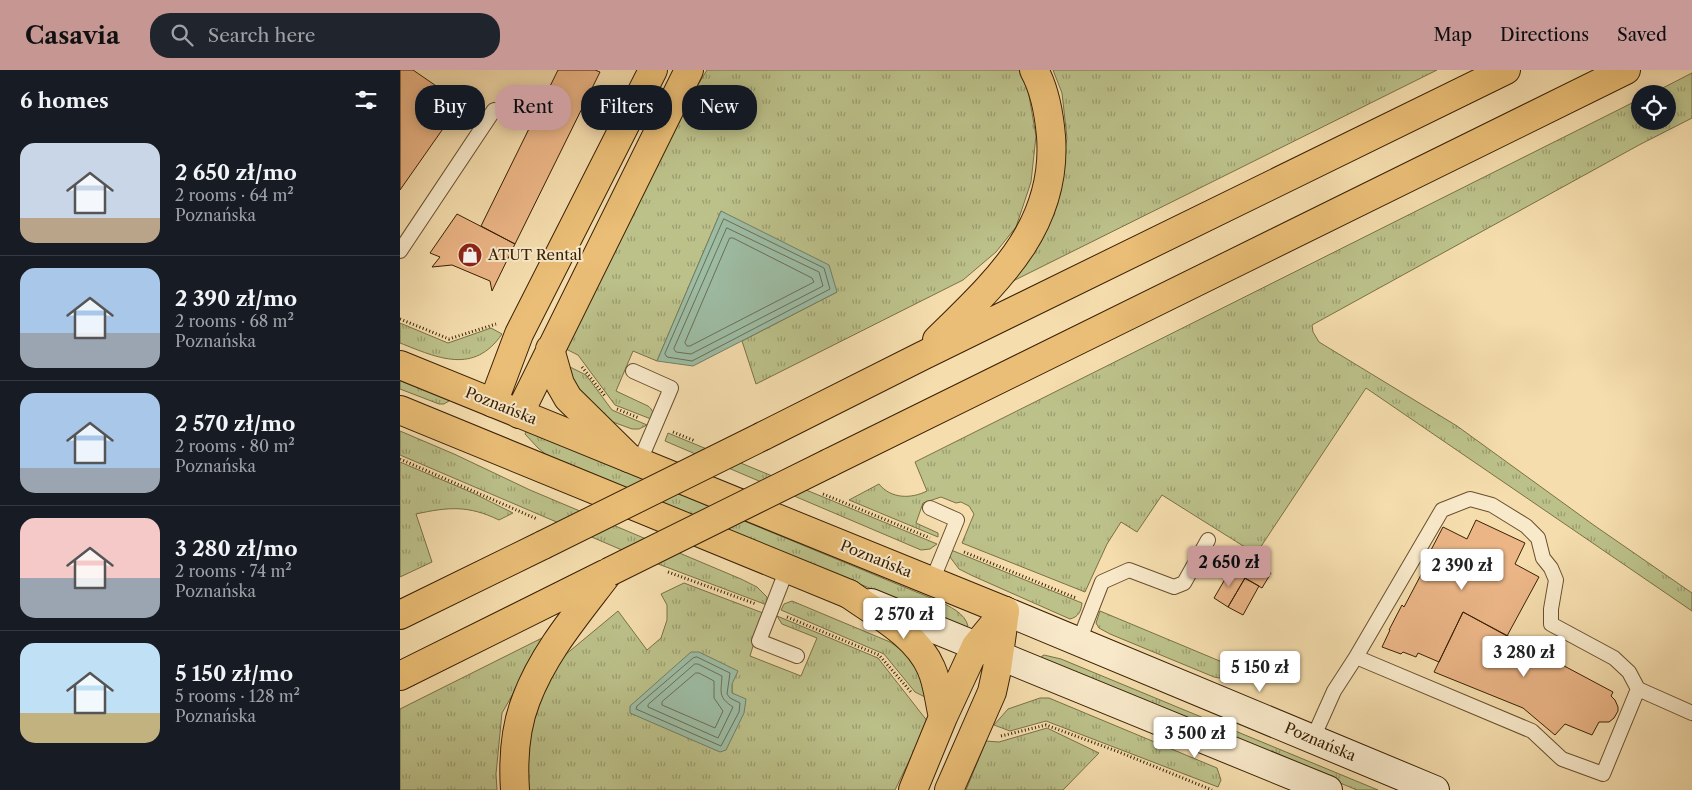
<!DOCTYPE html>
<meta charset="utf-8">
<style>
body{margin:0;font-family:"Libre Caslon Text",serif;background:#20242c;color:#f1f3f6;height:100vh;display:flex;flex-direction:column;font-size:19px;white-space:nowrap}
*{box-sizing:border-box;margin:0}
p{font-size:16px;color:#9ea1a6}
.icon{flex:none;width:28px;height:28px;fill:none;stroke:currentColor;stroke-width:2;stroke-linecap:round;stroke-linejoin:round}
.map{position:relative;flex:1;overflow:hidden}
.side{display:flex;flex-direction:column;background:#171b24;width:400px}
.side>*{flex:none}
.top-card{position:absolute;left:15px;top:15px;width:475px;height:45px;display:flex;gap:10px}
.buttons{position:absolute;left:1231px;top:15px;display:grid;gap:10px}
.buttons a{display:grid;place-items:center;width:45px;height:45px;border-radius:50%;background:#171b24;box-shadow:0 2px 12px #0003;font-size:25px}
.price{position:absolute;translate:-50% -42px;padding:0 11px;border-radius:5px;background:#fff;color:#222;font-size:16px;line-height:32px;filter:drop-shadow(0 1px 2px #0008)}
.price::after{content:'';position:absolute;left:50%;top:30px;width:15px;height:11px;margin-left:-8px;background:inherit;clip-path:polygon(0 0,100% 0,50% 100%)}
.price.current{background:#c59692;color:#111}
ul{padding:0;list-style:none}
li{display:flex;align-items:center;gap:15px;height:125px;padding:0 20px}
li+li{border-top:1px solid #363941}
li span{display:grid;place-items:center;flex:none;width:140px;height:100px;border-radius:15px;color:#555}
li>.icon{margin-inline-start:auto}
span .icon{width:60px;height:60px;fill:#fffc;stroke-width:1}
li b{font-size:21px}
h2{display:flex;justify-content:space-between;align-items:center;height:60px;padding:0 20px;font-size:21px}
.chip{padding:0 18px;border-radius:20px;background:#171b24;box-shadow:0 2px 12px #0003;font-size:18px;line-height:45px}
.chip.current{background:#c59692;color:#111}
header{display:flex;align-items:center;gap:30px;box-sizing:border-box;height:70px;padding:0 25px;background:#c59692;color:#111}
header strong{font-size:24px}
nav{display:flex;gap:28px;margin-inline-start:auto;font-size:18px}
.search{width:350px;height:45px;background:#20242c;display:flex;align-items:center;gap:12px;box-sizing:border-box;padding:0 18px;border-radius:20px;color:#9ea1a6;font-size:19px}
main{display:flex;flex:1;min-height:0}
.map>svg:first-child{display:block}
</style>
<header>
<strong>Casavia</strong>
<div class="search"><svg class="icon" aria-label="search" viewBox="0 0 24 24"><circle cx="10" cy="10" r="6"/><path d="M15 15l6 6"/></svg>Search here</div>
<nav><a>Map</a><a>Directions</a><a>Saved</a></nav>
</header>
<main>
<section class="side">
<h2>6 homes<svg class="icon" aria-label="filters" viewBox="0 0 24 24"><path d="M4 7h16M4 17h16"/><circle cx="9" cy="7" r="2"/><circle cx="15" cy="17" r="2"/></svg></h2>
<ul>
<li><span style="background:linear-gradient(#c9d6e8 75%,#b9a48a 0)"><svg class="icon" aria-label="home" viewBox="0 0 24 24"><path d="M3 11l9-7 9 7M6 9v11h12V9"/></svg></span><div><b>2 650 zł/mo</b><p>2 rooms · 64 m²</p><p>Poznańska</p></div></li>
<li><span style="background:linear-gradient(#a9c7e8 65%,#9aa5b1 0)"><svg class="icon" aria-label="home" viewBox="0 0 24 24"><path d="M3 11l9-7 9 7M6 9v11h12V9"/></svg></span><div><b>2 390 zł/mo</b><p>2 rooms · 68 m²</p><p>Poznańska</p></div></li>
<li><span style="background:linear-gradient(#a9c7e8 75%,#9aa5b1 0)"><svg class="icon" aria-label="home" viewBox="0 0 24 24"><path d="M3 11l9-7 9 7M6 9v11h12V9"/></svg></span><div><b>2 570 zł/mo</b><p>2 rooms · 80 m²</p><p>Poznańska</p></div></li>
<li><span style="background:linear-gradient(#f6c9c9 60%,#9aa5b1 0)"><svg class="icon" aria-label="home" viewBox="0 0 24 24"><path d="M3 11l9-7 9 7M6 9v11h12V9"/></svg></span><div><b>3 280 zł/mo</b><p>2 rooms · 74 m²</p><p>Poznańska</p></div></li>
<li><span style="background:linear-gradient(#bfe0f5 70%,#c2b280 0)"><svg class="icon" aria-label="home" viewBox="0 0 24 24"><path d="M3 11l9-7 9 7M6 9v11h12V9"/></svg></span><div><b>5 150 zł/mo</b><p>5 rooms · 128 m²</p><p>Poznańska</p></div></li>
</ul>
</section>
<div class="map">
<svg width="1292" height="720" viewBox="0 0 1292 720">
<defs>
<pattern id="grass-tufts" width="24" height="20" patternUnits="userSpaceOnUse" patternTransform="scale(1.25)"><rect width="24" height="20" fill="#bcc18a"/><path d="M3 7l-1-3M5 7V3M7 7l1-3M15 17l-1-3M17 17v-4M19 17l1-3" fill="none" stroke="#9a9c6f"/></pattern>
</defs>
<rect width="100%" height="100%" fill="#f5ddad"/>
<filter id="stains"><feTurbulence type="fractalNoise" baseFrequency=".004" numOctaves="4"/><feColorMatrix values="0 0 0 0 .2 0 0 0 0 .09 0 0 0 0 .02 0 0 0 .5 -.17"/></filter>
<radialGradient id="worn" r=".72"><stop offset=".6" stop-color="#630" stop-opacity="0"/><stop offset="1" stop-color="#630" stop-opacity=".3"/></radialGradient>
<path fill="url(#grass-tufts)" stroke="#7b7046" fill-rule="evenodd" d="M307,0H619L627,14L636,66L631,112L616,157L596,182L563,210L356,314L342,271L437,222L321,141L257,291L233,281L216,321L248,336C253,340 254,343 251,349L215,335L178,285L166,279L294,21Z
M653,0H1037L613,211L649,155L658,121L667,68L662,23Z
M1292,3V48L1239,75L912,255L913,262L919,272L1057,356L1195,456L1292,523V541L966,318L856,484L762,425L737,462L721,452L707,474L685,522L562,473L574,444L569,436L561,432L556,433L541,427L523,433L516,453L538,463V467L449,430L479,414C491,429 511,429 527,421L515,392L1240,29V51H1268V24H1251Z
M0,253L48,273L91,258L102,264C74,305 38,288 0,273Z
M166,295L186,305L212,340L247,355L239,359H232L202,348L179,328Z
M0,309L44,327L49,331L44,334H39L0,319Z
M0,361L54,384L130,420L341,509L357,517L367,527V535L229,483L0,385Z
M126,361L538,531C549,536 565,543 568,556L566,558L562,556L148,386L138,378L125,364Z
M268,363L537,474L530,479L521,480L265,371Z
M0,392L73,423L113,443L99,450C68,435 48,437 16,444L32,492L0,507Z
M551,480L682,533C681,542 678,547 670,549L573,506L559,499L550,487Z
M284,513L363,543L350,586L401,606L417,568L382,554L377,546L478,588L528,652L495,720H129L126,704L129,665L145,616L159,590L218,541L247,580L261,568L267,550V535L261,524ZM299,582L332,614V623Z
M392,531L490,572L515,589L531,630L515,622L484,584L381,540L384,534Z
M700,541L846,602C835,608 826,610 814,607L710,564L699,558L696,553Z
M146,566L102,643L96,704L97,720H0V639Z
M644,585L661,589L978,720H957L641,589L642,586Z
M640,628H649L817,698L821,710L818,717L646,651L610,661L594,655L608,639Z
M647,658L699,683L663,720H566L586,671L599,672Z"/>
<path fill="#9dbda5" stroke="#757e64" d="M321,141L429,195L437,222L293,296L257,291Z
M291,582H299L338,601L332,614V623L346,629L344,643L326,680L320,682L230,643V636Z"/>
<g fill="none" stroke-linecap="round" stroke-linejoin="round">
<path stroke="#6c6e54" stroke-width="1" d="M324,149L424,198L430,219L292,291L267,287L265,284Z
M327,158L419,202L423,216L291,284L276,282L274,279Z
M330,168H333L412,208L414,212L290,276H287L285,273Z
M297,587L330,603L327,624L330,628L340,633L339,642L321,676L236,639L237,636L293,588Z
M295,594H298L322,606C321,623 318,627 333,637L318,668L248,637V635Z
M296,603H299L314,611V628L323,641L315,658L262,635V632Z"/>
</g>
<path fill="#ebb586" stroke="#3a2003" d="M0,0H13L61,33L0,120Z
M158,0H195L200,2L115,174L81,156Z
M57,144L115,174L92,221L90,211L52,195L32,197L40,187L30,183Z
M1076,450L1125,473L1115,494L1139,507L1107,566L1063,542L1039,592L1018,583L1016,587L1003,582L1001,584L982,577L990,560H989L1002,535L1004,537L1033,482L1031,480L1043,457L1067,469Z
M843,487L871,503L862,518L834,502Z
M831,499L845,508L828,537L814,528Z
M845,508L859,516L843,545L828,537Z
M1063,542L1213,622L1211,626L1215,630L1218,637V641L1214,648L1209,652H1199L1192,665L1165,654L1155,665L1123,638L1034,602Z"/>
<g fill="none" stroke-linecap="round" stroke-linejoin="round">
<defs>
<path id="lane" d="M0,181L94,40
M233,301L271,318L239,393
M530,438L557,450L532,511
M387,499L359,571L397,586
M679,571L702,512L729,500L774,517L784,513L808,470
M1238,619L1292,643
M913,668L934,621L956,587L1132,661L1162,689L1203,704L1238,619L1229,602L1214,588L1151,554V539L1156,510L1151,498L1143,488L1138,468L1126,456L1092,435L1070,429L1042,440L956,587"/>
<path id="secondary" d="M471,533L928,720
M605,541L1035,720"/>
<path id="primary" d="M0,295L605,541
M0,340L449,524"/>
<path id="highway" d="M537,270C596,212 658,157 651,66C649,43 645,20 634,0
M150,279L160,314L168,328L229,388
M93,333L119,264L253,0
M119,344L289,0
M363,366L522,286L1106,0
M429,393L1226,0
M449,524C477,544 517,565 531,598C538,613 539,631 543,647
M0,545L143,475
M0,606L205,504
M115,720C113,690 115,658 126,630C144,582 178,543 209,502
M513,720L543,647L576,576L605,541
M549,720L592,622L597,599L605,541"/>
</defs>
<use href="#lane" stroke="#694f2e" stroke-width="16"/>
<use href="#secondary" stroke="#3a2003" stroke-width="30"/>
<use href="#primary" stroke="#3a2003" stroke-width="30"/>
<use href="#highway" stroke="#3a2003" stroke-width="30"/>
<path stroke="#3a2003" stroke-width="3" stroke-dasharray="1 2.5" stroke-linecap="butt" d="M0,249L49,269L96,254
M182,297L205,326
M217,339L239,348
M273,362L295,371
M0,389L137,449
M423,424L530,468
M564,482L676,528
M268,502L356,534
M387,547L479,585L511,622
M601,666L646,655L719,682L812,720"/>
<use href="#lane" stroke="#f8e9ca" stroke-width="14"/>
<use href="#secondary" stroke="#f8e9ca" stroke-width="28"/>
<use href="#primary" stroke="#eabe76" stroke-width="28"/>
<use href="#highway" stroke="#eabe76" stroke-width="28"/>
<defs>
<path id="highway-bridge" d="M143,475L363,366
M209,502L429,393"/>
</defs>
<use href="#highway-bridge" stroke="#3a2003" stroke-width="30" stroke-linecap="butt"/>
<use href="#highway-bridge" stroke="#eabe76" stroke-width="28"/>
</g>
<defs>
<symbol id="shop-disc" viewBox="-11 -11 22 22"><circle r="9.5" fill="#8f2418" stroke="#f8e9ca"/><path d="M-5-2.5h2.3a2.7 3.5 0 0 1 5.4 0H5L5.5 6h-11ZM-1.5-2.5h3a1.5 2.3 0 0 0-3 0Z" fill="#fff"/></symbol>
</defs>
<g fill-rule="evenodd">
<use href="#shop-disc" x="56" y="171" width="28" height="28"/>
</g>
<g text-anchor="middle" stroke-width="4" stroke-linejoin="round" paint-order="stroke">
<g font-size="15" fill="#3a2003" stroke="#f8e9ca" text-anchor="start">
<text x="88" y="190">ATUT Rental</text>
</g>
<g font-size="15" fill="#3a2003" stroke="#f8e9ca">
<text transform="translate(101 336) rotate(22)" y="5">Poznańska</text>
<text transform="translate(476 489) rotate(22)" y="5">Poznańska</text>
<text transform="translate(920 672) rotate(23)" y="5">Poznańska</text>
</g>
</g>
<rect width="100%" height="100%" filter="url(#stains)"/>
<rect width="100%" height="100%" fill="url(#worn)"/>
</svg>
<div class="buttons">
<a><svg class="icon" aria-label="locate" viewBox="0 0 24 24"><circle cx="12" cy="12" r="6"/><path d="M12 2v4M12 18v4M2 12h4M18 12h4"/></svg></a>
</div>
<b class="price current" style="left:829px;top:518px">2 650 zł</b>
<b class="price" style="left:1062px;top:521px">2 390 zł</b>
<b class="price" style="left:504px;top:570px">2 570 zł</b>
<b class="price" style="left:1124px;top:608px">3 280 zł</b>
<b class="price" style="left:860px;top:623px">5 150 zł</b>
<b class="price" style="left:795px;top:689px">3 500 zł</b>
<div class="top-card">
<a class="chip">Buy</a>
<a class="chip current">Rent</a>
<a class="chip">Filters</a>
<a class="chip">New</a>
</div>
</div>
</main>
